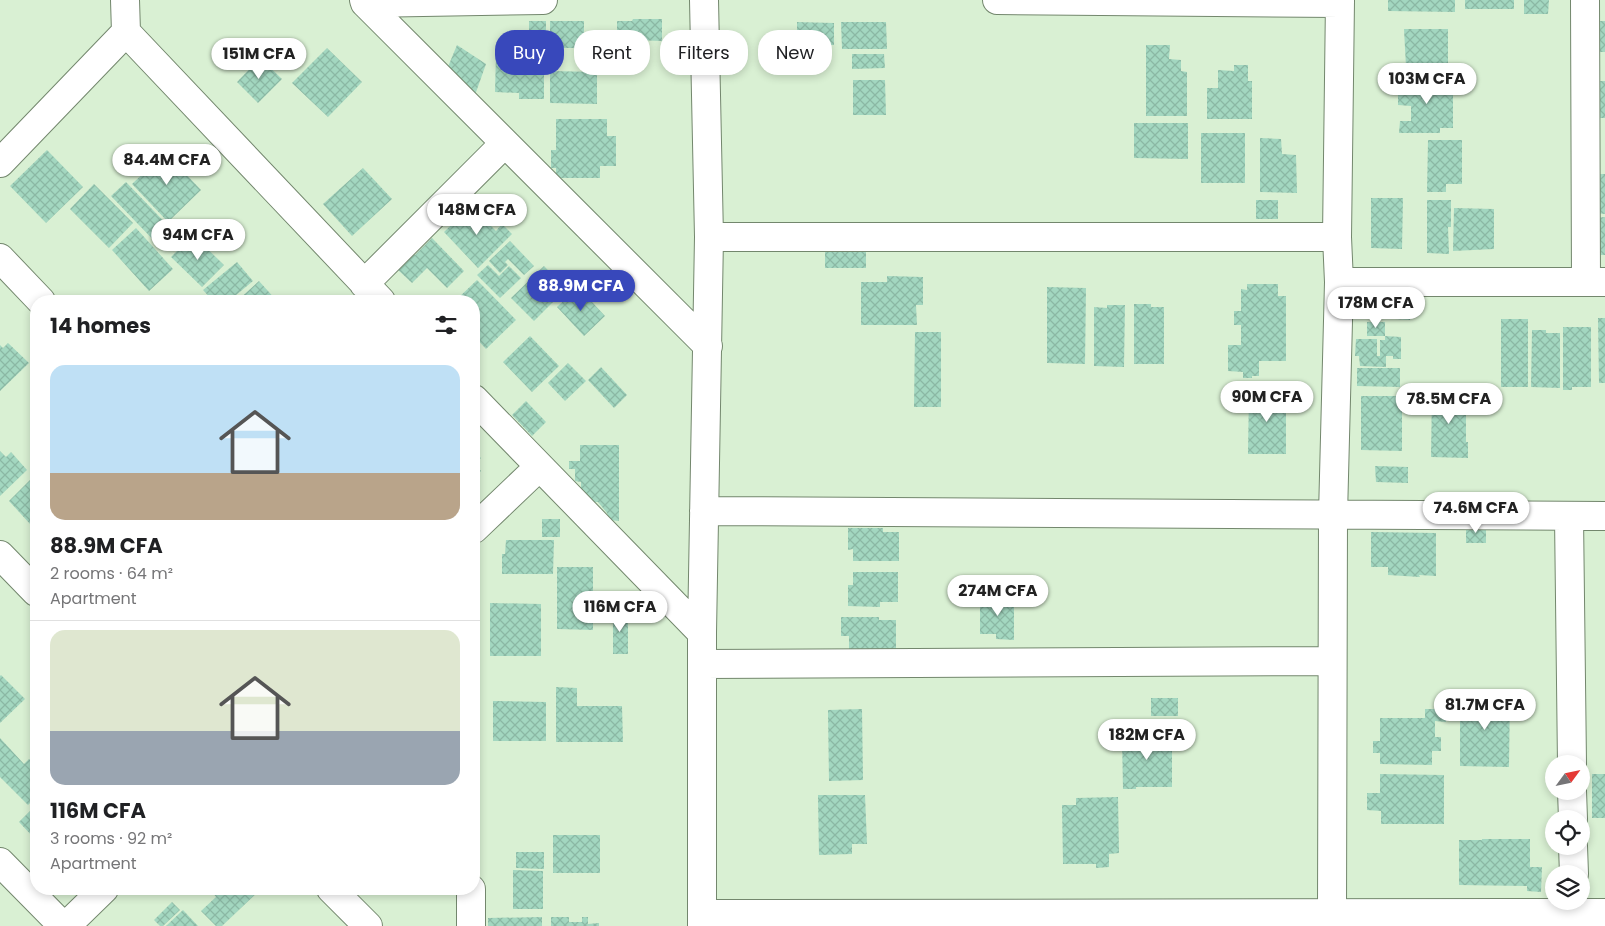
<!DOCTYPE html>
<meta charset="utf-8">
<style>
body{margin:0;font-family:Poppins,sans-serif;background:#f2f2f2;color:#202124;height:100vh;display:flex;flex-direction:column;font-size:19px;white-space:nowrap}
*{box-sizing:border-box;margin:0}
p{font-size:16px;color:#757577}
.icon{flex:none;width:28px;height:28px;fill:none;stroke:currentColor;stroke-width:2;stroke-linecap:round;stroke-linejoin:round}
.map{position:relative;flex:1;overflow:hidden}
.side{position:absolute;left:30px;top:295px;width:450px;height:600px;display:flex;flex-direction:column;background:#fff;border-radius:20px;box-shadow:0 2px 8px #0003}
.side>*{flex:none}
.guide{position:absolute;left:495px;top:30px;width:475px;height:45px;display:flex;gap:10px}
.needle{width:32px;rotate:57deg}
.tools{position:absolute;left:1545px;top:755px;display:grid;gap:10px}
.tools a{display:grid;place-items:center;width:45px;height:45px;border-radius:50%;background:#fff;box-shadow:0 2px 8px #0003;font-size:25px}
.price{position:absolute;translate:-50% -42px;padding:0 11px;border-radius:18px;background:#fff;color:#222;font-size:16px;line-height:32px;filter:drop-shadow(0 1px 2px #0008)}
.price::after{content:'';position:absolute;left:50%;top:30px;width:15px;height:11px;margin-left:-8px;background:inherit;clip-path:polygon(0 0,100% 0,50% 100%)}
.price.current{background:#3848bb;color:#fff}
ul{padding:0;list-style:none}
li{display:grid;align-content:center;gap:10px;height:265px;padding:0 20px}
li+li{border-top:1px solid #e0e0e0}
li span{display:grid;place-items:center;height:155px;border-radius:15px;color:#555}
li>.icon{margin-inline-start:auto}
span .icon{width:90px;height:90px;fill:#fffc;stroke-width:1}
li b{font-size:21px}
h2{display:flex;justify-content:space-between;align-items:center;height:60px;padding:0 20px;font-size:21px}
.chip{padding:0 18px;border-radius:20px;background:#fff;box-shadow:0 2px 8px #0003;font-size:18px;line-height:45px}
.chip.current{background:#3848bb;color:#fff}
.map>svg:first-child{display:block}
</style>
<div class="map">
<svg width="1605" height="926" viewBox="0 0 1605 926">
<defs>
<pattern id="building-cross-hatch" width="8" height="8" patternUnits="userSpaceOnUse" patternTransform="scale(1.25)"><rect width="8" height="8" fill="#a3d7c0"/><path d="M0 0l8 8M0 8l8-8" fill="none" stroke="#8bb8a4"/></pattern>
</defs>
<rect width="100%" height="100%" fill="#d9f0d3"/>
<path fill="url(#building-cross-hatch)" d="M1388,0H1455V12L1388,11Z
M1465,0H1514V9H1465Z
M1524,0H1549L1548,14H1524Z
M633,19H662V41L632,40V50H617V21H632Z
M529,21H546V35H529Z
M550,21H584V48H550Z
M1593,21H1605V52H1598Z
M797,22L834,23V45H797Z
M841,22H886L887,49H842Z
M1404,29H1448V67H1406Z
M512,40H527L528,44H544V99H519V93L495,92L496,52H512Z
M457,45L486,64L475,95L445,74Z
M1146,45H1170L1169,59L1181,60V71L1187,72V116H1146Z
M327,48L362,82L328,117L292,83Z
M852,54H884L885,68L852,69Z
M260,58L282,79L258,103L237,82Z
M1234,65H1248V81H1252V119H1207V88H1218V70L1234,71Z
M550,71L597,72V104L550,103Z
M1398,79H1453V128H1440V133H1399L1400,121H1411V106L1398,105Z
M853,80H885L886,115H853Z
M1595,81H1605V118H1595Z
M556,119H607V136H616V166H600V178H556V168H551V150H556Z
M1134,123H1188V159L1134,158Z
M1201,133H1245V183H1201Z
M1260,138L1281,139L1282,154L1296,155L1297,193L1260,192Z
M1428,140H1462V184H1446V192H1427Z
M47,150L83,187L46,223L10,186Z
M168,150L184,166L181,169L201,190L168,222L132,184Z
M363,168L392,199L352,236L323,204Z
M1594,174H1605V214L1593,213Z
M126,182L177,235L162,249L111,196Z
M94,184L133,223L109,248L70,209Z
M1371,198H1403L1402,249L1371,248Z
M1256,200H1278V219H1256Z
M1427,200H1451V227H1448L1449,254L1427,253Z
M471,206L496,231L502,224L512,234L478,268L444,232Z
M1454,208L1494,209V249L1453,251Z
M1605,217V255H1591L1592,218Z
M136,228L173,269L149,291L112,250Z
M193,235L224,265L202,287L171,257Z
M432,238L464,271L447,288L427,268L412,283L396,268L412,252L415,255Z
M510,241L534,266L524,275L508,259L505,262L508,265L500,273L489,261Z
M825,252H866V268H825Z
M237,262L253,281L229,301H213L203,290Z
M488,265L499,276L509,266L521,278L500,298L477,275Z
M544,266L566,289L534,321L511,298Z
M887,276L923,277V305H916L917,325H861V282H887Z
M477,280L516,320L486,349L474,336V301H455Z
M259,281L277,301H237Z
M1247,284H1278V296H1286V361H1259V376H1252V378H1243V372L1228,371V345H1241V325H1234V311H1241V289L1247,290Z
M578,287L605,316L584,336L557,307Z
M1047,287L1086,288L1085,364L1047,363Z
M1395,296H1410V320L1395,319Z
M1134,304H1151V307H1164V364H1134Z
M1107,305H1125L1124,367L1094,366V307L1107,308Z
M1598,318H1605V383H1599Z
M1501,319H1528V387H1501Z
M1367,322H1385V336H1367Z
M1563,327H1591V387H1572V390H1563Z
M1532,330H1546V333H1560V388L1531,387Z
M915,332H941V407H914Z
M530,336L559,366L532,392L503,362Z
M1385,336L1401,337V359H1393V356H1386V367L1360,366L1359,356H1355L1356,339H1377V356H1380V340H1385Z
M8,343L29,363L0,391V345L3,348Z
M568,363L586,381L565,401L548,383Z
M601,367L627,395L614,408L588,380Z
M1357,368H1400V387L1357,386Z
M1432,391L1466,392V442H1468V458L1431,457Z
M1249,392L1286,393V454H1248Z
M1361,396H1402V451L1361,450Z
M526,401L546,422L532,436L512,415Z
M580,445H619V521L609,520L607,513L598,502H591L581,490V482L575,481V469H569V461H580Z
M0,451L6,457L11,452L27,470L0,496Z
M474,451L481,458L475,464L481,471L474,478Z
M1375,466L1408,467V483L1376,482Z
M36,474V520L31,525L9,501Z
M542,519H560V537H542Z
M1466,525H1486V543H1466Z
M848,528H883V532H899V561H853V549L848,550Z
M1371,532L1436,533V576L1419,575L1420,577L1388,575V567H1371Z
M506,540H554L553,574H502V554H505Z
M557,567H593V630L557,629Z
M853,572H898V602H880V607L848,606V585H853Z
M980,597H1014V640L996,639V634H980Z
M490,603L541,604V656H490Z
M613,611L628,612V654H613Z
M841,617H879V620H896V651H849V636H841Z
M1,675L25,699L0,723V676Z
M556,687L577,688V706H622L623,742H556Z
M1460,696H1510L1509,767L1460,766Z
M1151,698H1178V716H1151Z
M493,701L546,702V741H493Z
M862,709L863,780L829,781L828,710Z
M1425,709H1445L1446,722L1435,721V737H1441V751H1432V765L1380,764V753H1373V741H1380V718H1425Z
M1160,728H1170V747H1172V787H1136V789H1123L1122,736H1159Z
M0,738L24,764L29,759L36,766V797L28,805L0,777Z
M1380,774L1444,775V824H1381V811L1367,810V793H1380Z
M1592,774H1605V818H1592Z
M818,795H865L867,844H852V854L819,855Z
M1118,797L1119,853L1109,854V867L1096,868V864H1063L1062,805H1076V798Z
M36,805V840L19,822Z
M553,835H600V873H553Z
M1482,839H1530V867H1542L1541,892L1527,891V886L1459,885V840H1482Z
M516,852H544V869L516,868Z
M513,870L543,871V909H513Z
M217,889H261L222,926H216L201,911L216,897L213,893Z
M172,902L180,910L163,926H160L154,920Z
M183,910L198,926H166Z
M542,917V926H488V918Z
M551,917H569V922H582V917H588V924L599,923V926H551Z"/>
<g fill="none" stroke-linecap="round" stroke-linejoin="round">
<defs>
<path id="minor" d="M125,0L126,32L381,301
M364,0L365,3L708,346
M997,0L1340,3
M1585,0L1586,282
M365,3L543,0
M0,163L126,32
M709,237H1337
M0,258L41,301
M1339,282H1604
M364,284L504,144
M474,399L702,633
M704,511L1605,516
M1569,516L1572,764
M474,529L539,467
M0,555L36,592
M702,664L1332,661
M1572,791L1573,819
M1573,846L1574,874
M0,862L63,926
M331,889L368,926
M471,889V926
M1332,913L1333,515L1339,282L1337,237L1340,0
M702,914L1605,913
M66,926L104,889
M702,926V633L709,237L704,0"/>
</defs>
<use href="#minor" stroke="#73876d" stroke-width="30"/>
<use href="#minor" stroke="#fff" stroke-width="28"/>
</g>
</svg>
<div class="tools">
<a><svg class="needle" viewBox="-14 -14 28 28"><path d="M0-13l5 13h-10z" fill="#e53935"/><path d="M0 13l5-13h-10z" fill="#757577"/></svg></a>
<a><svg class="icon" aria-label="locate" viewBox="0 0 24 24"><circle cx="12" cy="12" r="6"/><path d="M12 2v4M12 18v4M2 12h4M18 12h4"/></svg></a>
<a><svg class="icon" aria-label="layers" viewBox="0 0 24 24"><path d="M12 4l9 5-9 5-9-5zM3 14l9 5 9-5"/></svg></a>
</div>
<b class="price" style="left:259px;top:80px">151M CFA</b>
<b class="price" style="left:1427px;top:105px">103M CFA</b>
<b class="price" style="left:167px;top:186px">84.4M CFA</b>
<b class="price" style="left:477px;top:236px">148M CFA</b>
<b class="price" style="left:198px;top:261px">94M CFA</b>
<b class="price current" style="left:581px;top:312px">88.9M CFA</b>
<b class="price" style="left:1376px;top:329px">178M CFA</b>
<b class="price" style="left:1267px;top:423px">90M CFA</b>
<b class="price" style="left:1449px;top:425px">78.5M CFA</b>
<b class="price" style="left:1476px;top:534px">74.6M CFA</b>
<b class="price" style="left:998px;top:617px">274M CFA</b>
<b class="price" style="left:620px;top:633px">116M CFA</b>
<b class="price" style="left:1485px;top:731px">81.7M CFA</b>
<b class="price" style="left:1147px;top:761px">182M CFA</b>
<div class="guide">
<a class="chip current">Buy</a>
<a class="chip">Rent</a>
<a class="chip">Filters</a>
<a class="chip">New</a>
</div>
<section class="side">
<h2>14 homes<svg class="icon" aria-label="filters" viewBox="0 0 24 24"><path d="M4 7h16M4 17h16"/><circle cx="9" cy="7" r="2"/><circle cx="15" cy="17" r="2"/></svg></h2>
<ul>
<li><span style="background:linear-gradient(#bfe0f5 70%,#b9a48a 0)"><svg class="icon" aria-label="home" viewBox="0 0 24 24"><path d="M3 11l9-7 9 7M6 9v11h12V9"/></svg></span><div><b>88.9M CFA</b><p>2 rooms · 64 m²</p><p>Apartment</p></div></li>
<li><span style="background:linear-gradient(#dfe7d0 65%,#9aa5b1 0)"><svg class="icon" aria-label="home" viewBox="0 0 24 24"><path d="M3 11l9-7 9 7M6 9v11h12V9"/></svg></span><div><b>116M CFA</b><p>3 rooms · 92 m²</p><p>Apartment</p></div></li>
</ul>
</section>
</div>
